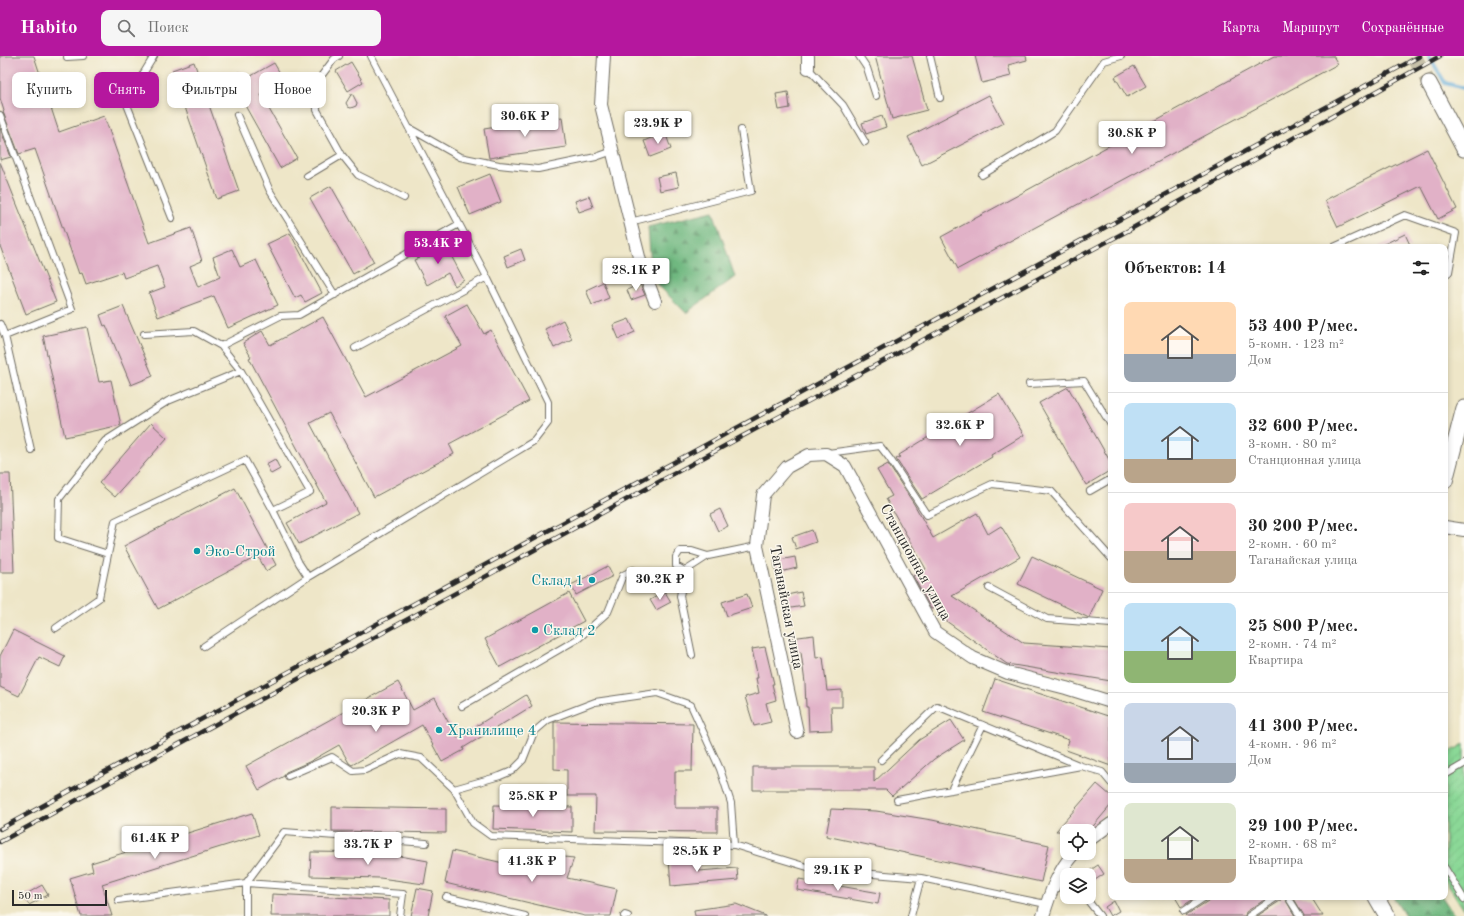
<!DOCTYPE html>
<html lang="ru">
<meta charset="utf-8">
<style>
body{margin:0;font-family:"Old Standard TT",serif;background:#f6f6f6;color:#222;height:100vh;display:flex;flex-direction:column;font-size:15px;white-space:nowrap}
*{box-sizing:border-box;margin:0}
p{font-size:13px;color:#767676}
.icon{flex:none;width:22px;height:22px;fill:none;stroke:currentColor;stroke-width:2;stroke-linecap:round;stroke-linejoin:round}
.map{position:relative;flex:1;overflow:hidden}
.details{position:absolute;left:1108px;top:188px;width:340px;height:656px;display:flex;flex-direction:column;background:#fff;border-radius:8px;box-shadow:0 2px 6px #0003}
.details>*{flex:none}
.banner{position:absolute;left:12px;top:16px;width:380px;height:36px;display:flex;gap:8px}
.controls{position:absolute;left:1060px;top:768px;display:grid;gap:8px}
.controls a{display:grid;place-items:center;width:36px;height:36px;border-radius:8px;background:#fff;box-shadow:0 2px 6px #0003;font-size:20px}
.scale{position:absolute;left:12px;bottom:10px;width:95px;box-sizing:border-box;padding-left:4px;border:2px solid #2b2b2b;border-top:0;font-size:11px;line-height:14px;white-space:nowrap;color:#2b2b2b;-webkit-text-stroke:3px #fbf7ec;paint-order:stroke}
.price{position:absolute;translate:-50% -34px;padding:0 9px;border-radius:4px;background:#fff;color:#222;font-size:13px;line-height:26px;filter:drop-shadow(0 1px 2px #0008)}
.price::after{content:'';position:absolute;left:50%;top:24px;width:12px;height:9px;margin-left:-6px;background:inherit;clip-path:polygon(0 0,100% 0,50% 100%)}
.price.active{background:#b5179e;color:#fff}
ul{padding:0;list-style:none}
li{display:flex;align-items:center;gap:12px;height:100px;padding:0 16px}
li+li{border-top:1px solid #e0e0e0}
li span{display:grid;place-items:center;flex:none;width:112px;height:80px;border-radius:8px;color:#555}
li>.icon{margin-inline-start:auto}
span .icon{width:48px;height:48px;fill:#fffc;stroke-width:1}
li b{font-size:17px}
h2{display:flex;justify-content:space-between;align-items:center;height:48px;padding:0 16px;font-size:17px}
.tag{padding:0 14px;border-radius:8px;background:#fff;box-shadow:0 2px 6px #0003;font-size:14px;line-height:36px}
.tag.active{background:#b5179e;color:#fff}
header{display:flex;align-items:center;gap:24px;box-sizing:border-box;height:56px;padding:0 20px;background:#b5179e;color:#fff}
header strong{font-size:19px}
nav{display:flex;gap:22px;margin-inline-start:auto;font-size:14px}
.search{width:280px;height:36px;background:#f6f6f6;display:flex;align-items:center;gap:10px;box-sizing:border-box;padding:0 14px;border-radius:8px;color:#767676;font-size:15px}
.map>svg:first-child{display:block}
</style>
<header>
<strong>Habito</strong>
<div class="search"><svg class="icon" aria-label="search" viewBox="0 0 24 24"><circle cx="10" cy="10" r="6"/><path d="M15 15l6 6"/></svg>Поиск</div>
<nav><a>Карта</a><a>Маршрут</a><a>Сохранённые</a></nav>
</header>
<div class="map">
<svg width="1464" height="860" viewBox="0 0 1464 860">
<defs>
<pattern id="forest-firs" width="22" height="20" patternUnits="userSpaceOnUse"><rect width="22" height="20" fill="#70b880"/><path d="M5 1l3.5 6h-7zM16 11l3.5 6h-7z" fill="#5c9669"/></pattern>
<pattern id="garden-furrows" width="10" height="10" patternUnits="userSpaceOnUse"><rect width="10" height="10" fill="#8bd897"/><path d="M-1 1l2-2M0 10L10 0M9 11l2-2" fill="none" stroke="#78ba82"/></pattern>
</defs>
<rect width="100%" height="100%" fill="#fbf7ec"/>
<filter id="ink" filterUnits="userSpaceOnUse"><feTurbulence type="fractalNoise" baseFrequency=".025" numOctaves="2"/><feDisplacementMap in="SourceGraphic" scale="8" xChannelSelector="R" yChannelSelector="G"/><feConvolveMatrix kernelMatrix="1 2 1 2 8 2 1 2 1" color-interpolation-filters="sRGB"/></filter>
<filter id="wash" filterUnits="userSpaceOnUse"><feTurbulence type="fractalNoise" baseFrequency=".012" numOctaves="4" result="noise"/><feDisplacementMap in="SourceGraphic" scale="16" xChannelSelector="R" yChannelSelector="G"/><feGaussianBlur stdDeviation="0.9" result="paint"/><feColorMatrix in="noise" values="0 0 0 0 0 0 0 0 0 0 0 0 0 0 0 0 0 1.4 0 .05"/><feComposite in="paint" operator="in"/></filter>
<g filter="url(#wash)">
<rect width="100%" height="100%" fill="#eee6c8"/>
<path fill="url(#forest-firs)" stroke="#4e7256" d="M713,155L735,221L686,257L652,223L648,171Z
M1393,841H1442L1455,860H1405Z"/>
<path fill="url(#garden-furrows)" stroke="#5b8261" d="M1464,688V854L1445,824V699Z"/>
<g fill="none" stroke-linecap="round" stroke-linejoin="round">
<path stroke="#60aad8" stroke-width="4" d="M1429,0L1445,27L1464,32"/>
</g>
<g id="blocks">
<path fill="#e1b1c7" d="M0,0H34L59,76L104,60L149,187L191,172L202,205L190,210L198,231L220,221L213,201L232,193L240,211L256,204L278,249L228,272L214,240L158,261L149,237L165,231L157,210L124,222L122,216L86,228L82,217L79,218L35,93L19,98L3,56L4,55L0,42Z
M875,0H912L927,54L892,63Z
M975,0H1026L1027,4L1008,9L1011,20L982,27Z
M1274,0H1333L1338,8L958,213L941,181Z
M194,6L239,135L217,143L172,14Z
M351,6L363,26L348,35L336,15Z
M274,7L285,26L261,39L297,102L280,112L229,21L239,16L244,24Z
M1134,10L1146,30L1127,41L1115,21Z
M788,36L790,52L779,54L776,38Z
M352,37L357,47L356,50L351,52L348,51L346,47Z
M989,39L1004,67L922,109L908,81Z
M882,60L886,71L866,78L862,67Z
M562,61L566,91L489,102L484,73Z
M0,72L11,101L0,104Z
M665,76L671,93L650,101L644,85Z
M1427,93L1457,153L1438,163L1421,130L1338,171L1325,144Z
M0,106L56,246L26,258L0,190Z
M676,117L679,131L660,135L657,121Z
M490,118L501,146L470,159L458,131Z
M331,130L374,206L353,218L310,142Z
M589,140L593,151L579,156L575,145Z
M290,177L322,237L305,246L301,239L295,242L267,188Z
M1405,178L1411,191H1378Z
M445,188L464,224L455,230L448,217L427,229L414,204L419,202L417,197L426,192L429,197Z
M521,193L525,204L508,211L504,200Z
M603,226L609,242L592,249L586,234Z
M640,228L645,239L631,244L627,234Z
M467,248L484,278L491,274L529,345L449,388L454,398L374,441L329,357L310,367L358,457L299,488L287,467L326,446L249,302L251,301L243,287L262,275L270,289L323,261L366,341L462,290L445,260Z
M123,250L153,320L131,329L106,269L104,270L100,259Z
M629,263L635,276L619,283L613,269Z
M563,264L572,283L554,292L545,273Z
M87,271L99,326L111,324L121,369L65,381L43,280Z
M1068,331L1111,407V414L1086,429L1039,347Z
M999,338L1024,379L991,399L992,401L922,443L896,403L900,401L899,399Z
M151,367L167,382L115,441L99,427Z
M275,403L280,413L271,418L266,408Z
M888,408L914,448L933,482L977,457L988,478L1001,470L1020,501L952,540L1024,587L1111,593V625L1007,608L939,560L938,551L931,553L913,520L926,513L886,443L892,440L877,414Z
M0,418H10L14,516H0Z
M235,432L276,509L266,515L258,500L158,553L124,490Z
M720,453L728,470L718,475L710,458Z
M812,474L816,486L796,493L792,481Z
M1032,500L1102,533L1089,562L1018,528Z
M795,501L797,512L776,517L774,505Z
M608,510L613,520L576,539L571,529Z
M665,536L671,546L656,554L650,544Z
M801,536L804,550L785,553L782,540Z
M569,537L584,565L500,611L485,583Z
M747,538L752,552L727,560L722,546Z
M13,574L65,600L60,611L39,601L19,640L0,631V600Z
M814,579L816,602L823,601L827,635L842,634V651H831L832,674L809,675L808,651H806L805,627L801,596L793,597L791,582Z
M765,591L774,628H772L776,644L766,647L771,666L754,670L745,641L759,637L756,622H758L752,593Z
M995,623L1111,661V710L1066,694L1069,684L983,656Z
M398,626L413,654L435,642L457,682L526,639L532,650L463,692L464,694L442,706L422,669L352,709L349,707L339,689L309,706L286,716L284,720L259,734L246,710Z
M951,664L964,684L934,703L892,740L886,734H753V711H874V726L919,684Z
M554,666L693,668L692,715H675V752H717V776L595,775L596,740H567V714L554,713Z
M1097,728L1111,740V749L1089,775H1056Z
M494,749L572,751V776L493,773Z
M332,751L446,753V777L332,775Z
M831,753L876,755L932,764L1049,789L1041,826L826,780Z
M252,757L259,779L102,828L112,860H81L70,822L93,815L91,807Z
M452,795L516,810L515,796L574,802L567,822L617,833L611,860H585L445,827Z
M311,796L383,797L428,805L424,828L380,822L310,820Z
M698,802L699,815L737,812L738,824L671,830L669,804Z
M1098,809L1104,818L1089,828V815Z
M799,823L880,837L878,848L797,834Z
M42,829L48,839L29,849L23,840Z
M417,832L433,835L428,860H411Z
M272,838L389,844V860H271Z
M1175,841H1197L1181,851Z
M1209,841H1269L1246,856L1245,860H1187L1186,859L1208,845Z
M1281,841H1284L1295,860H1257L1280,845Z
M1293,841H1311L1323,860H1304Z
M1114,845L1119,855L1110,860L1105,851Z
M736,848L766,860H695L694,854Z"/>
</g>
</g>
<g filter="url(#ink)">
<use href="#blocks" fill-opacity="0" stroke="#6f6c62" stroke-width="1"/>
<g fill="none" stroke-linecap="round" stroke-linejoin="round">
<path stroke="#c7c1a9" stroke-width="15" stroke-dasharray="15 8" stroke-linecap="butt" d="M1414,0L1429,27"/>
<defs>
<path id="service" d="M154,0L126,46L172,162
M339,0L334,3L316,27L317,54L342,99L358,119L404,142
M859,0L867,12L876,40
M930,0L940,42
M67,1L83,0
M808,12L843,49L865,86
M0,59L72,253L5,280
M237,59L270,135L335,239
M409,72L460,101L499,109L538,113L596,101L613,95
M982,119L1055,75L1104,5L1121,0
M307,120L342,99
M630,166L751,135L741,74
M1334,191L1405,159L1456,177L1449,216L1445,219
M0,268L5,280L31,394
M144,278L194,275L221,290L241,315L310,436L273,454L299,507L308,521L204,590
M221,290L280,260L299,259L459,168
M355,292L487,221
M1029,328L1084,325L1111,369
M828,397L880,390L890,403L927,459L992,428L1051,435L1111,502
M1090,435L1111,423
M108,498L58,482L59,443L105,385L168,345L241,315
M685,515L676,510V501L680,495H692L708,500
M308,521L534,385L548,367V346L487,221L371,0
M989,532L1047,563L1111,568
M56,572L99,542L115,465L245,404L273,454
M692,599L680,540L685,515L708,500L757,490
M462,650L579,582L608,556L623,519L633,514L643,520L667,524L685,515
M881,704L937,650L1081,710
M1445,719L1464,708
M288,720L332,701L353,715L365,714L400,698L421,702L454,733L500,720L512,715L523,704L534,676L548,664L595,646L657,637L691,649L720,713L731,747L734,789
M454,733L473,767L491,780L734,789L814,813L921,822L1046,848
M951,734L983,669
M897,744L1081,710L1102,716L1111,727
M1445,812L1464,843
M446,841L525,860
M1085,841L1100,860
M1288,841L1300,860
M118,844L246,827L403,838L400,860
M1184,855L1205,841
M246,860V827L284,776L426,787
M624,860L625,859L628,860
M911,860L921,822
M1249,860L1277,841"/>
<path id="minor" d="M604,0L601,49L640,205L655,245
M808,0V12
M1445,471L1464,474
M797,676L757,490L763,439L787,411L809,399L826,398L845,410L935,576L973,602L1008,617L1066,632L1111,646
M1089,784L1111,768
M1043,860C1050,837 1058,815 1074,797"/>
<path id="tertiary" d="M1429,27L1464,93
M1445,425L1464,352
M1376,841L1387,860"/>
</defs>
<use href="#service" stroke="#6f6c62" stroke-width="8"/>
<use href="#minor" stroke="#6f6c62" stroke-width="14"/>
<use href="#tertiary" stroke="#6f6c62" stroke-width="17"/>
<use href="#service" stroke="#fff" stroke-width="6"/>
<use href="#minor" stroke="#fff" stroke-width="12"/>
<use href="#tertiary" stroke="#fff" stroke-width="15"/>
<defs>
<path id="rail" d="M0,773L1420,0
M0,786L741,381L1129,174L1440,0"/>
</defs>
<use href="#rail" stroke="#2b2b2b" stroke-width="4.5"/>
<use href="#rail" stroke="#fbf7ec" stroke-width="3" stroke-dasharray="9" stroke-linecap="butt"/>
</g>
</g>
<g fill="#0f9aa8" stroke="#fbf7ec" stroke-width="1.5">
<circle cx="197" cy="495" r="4"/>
<circle cx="592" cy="524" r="4"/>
<circle cx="535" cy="574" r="4"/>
<circle cx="439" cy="674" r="4"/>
</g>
<g text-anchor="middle" stroke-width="3" stroke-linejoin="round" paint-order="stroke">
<g font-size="15" fill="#0d838f" stroke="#fbf7ec" text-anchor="start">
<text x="205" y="500">Эко-Строй</text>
<text x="584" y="529" text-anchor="end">Склад 1</text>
<text x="543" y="579">Склад 2</text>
<text x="447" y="679">Хранилище 4</text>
</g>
<g font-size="15" fill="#2b2b2b" stroke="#fbf7ec">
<text transform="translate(916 506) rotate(61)" y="5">Станционная улица</text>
<text transform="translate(787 551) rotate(79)" y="5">Таганайская улица</text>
</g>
</g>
</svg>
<div class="controls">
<a><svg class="icon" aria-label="locate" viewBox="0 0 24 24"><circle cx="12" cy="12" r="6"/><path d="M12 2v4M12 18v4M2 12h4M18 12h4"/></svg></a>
<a><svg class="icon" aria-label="layers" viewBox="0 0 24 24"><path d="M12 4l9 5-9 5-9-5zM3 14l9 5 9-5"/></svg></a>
</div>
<div class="scale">50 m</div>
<b class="price" style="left:525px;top:82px">30.6K ₽</b>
<b class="price" style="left:658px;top:89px">23.9K ₽</b>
<b class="price" style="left:1132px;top:99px">30.8K ₽</b>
<b class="price active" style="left:438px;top:209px">53.4K ₽</b>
<b class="price" style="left:636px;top:236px">28.1K ₽</b>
<b class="price" style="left:960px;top:391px">32.6K ₽</b>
<b class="price" style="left:660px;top:545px">30.2K ₽</b>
<b class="price" style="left:376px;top:677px">20.3K ₽</b>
<b class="price" style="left:533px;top:762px">25.8K ₽</b>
<b class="price" style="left:155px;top:804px">61.4K ₽</b>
<b class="price" style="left:368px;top:810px">33.7K ₽</b>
<b class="price" style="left:697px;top:817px">28.5K ₽</b>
<b class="price" style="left:532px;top:827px">41.3K ₽</b>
<b class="price" style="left:838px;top:836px">29.1K ₽</b>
<div class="banner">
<a class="tag">Купить</a>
<a class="tag active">Снять</a>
<a class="tag">Фильтры</a>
<a class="tag">Новое</a>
</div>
<section class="details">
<h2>Объектов: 14<svg class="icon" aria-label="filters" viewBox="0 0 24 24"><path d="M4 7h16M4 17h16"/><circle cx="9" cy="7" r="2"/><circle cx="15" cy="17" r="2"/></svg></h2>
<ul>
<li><span style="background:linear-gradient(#ffd9b3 65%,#9aa5b1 0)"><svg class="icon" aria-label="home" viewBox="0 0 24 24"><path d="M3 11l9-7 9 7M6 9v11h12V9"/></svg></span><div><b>53 400 ₽/мес.</b><p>5-комн. · 123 m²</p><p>Дом</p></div></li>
<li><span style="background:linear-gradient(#bfe0f5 70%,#b9a48a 0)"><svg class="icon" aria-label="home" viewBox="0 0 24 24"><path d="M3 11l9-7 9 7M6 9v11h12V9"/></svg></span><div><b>32 600 ₽/мес.</b><p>3-комн. · 80 m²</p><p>Станционная улица</p></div></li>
<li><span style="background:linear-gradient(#f6c9c9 60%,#b9a48a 0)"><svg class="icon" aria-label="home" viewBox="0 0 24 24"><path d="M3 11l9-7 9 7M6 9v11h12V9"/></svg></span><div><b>30 200 ₽/мес.</b><p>2-комн. · 60 m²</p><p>Таганайская улица</p></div></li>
<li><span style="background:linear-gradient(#bfe0f5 60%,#8fb573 0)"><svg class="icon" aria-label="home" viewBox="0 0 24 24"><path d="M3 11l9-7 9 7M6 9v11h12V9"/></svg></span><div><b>25 800 ₽/мес.</b><p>2-комн. · 74 m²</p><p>Квартира</p></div></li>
<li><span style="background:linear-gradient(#c9d6e8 75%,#9aa5b1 0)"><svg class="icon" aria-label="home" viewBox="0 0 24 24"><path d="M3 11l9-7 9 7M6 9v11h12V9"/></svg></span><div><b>41 300 ₽/мес.</b><p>4-комн. · 96 m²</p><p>Дом</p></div></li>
<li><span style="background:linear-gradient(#dfe7d0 70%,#b9a48a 0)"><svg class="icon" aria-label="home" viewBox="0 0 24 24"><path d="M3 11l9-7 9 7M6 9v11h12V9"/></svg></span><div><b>29 100 ₽/мес.</b><p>2-комн. · 68 m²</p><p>Квартира</p></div></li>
</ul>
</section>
</div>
